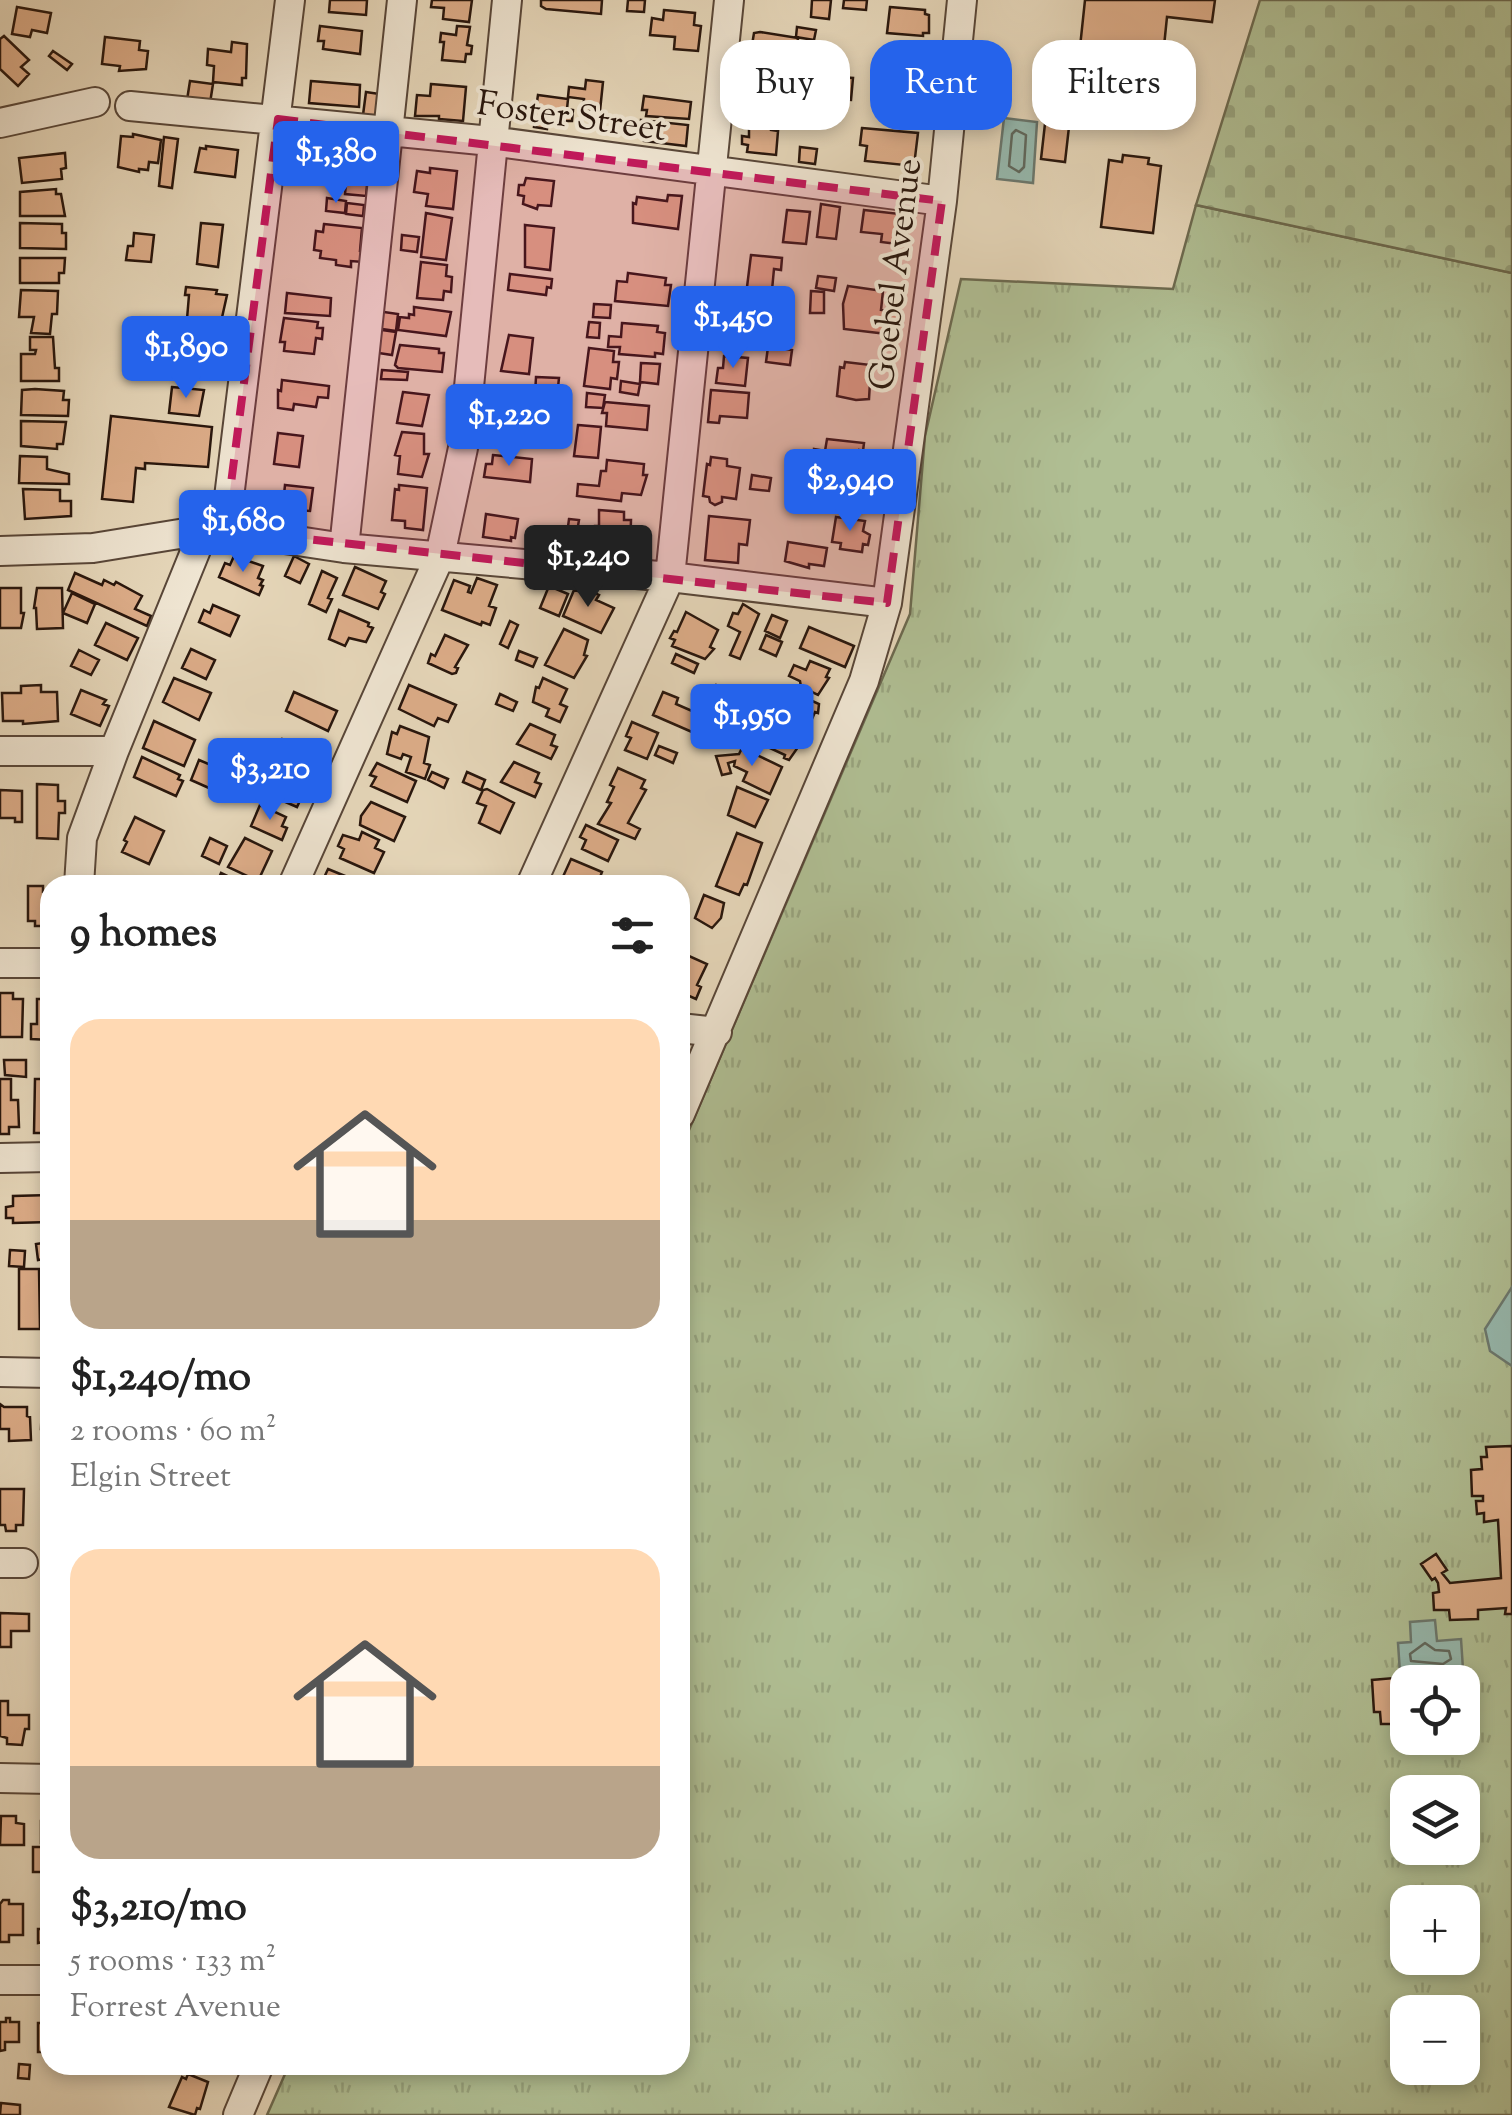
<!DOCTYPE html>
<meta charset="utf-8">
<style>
body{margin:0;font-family:"Sorts Mill Goudy",serif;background:#f6f6f6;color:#222;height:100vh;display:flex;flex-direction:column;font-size:38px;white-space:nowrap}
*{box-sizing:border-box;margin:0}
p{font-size:32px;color:#767676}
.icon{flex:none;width:55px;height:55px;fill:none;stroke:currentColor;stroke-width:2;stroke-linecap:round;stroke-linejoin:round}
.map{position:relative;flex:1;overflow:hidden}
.sheet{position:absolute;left:40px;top:875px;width:650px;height:1200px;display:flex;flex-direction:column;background:#fff;border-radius:30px;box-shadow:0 5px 15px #0003}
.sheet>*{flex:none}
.top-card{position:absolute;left:720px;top:40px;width:640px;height:90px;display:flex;gap:20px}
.tools{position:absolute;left:1390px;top:1665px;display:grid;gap:20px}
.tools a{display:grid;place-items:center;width:90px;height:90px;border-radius:20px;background:#fff;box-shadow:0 5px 15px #0003;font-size:50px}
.price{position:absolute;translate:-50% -85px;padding:0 22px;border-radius:10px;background:#2563eb;color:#fff;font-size:32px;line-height:65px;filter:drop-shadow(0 2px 5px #0008)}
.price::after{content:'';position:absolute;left:50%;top:60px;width:30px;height:22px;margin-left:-15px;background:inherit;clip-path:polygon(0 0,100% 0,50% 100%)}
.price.current{background:#222;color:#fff}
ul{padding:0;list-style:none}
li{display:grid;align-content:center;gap:20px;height:530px;padding:0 30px}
li span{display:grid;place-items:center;height:310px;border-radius:30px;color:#555}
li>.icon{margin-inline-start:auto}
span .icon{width:180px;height:180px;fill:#fffc;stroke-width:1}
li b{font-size:42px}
h2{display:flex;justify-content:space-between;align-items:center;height:120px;padding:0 30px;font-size:42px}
.chip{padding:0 35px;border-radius:30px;background:#fff;box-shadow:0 5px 15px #0003;font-size:35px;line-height:90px}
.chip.current{background:#2563eb;color:#fff}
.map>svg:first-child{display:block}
</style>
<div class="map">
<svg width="1512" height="2115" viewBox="0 0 1512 2115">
<defs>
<pattern id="grass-tufts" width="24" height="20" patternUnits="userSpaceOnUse" patternTransform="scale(2.5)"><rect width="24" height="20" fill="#b0bf94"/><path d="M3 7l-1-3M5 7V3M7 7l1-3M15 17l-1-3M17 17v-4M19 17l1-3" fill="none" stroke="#97a37e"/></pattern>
<pattern id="cemetery-stones" width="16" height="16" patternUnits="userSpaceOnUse" patternTransform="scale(2.5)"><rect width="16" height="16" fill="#b0bf94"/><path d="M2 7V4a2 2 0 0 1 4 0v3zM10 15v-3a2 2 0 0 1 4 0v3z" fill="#97a37e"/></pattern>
</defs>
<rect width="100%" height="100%" fill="#e6d7ba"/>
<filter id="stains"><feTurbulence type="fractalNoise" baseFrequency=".002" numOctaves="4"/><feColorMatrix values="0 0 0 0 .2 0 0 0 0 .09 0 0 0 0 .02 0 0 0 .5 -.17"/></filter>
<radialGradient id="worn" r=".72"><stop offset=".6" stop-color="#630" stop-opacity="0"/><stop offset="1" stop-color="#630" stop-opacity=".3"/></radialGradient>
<path fill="url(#grass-tufts)" stroke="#6c6a50" stroke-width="2.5" fill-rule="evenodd" d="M1196,205L1512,273V2115H267L289,2065H680V1151L910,614L925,436L961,279L1173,289ZM1408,1682H1462V1738H1408ZM1408,1792H1462V1848H1408ZM1408,1902H1462V1958H1408ZM1408,2012H1462V2068H1408Z"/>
<path fill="url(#cemetery-stones)" stroke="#6c6a50" stroke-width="2.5" d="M1260,0H1512V273L1196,205Z"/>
<path fill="#96bab0" stroke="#6a786f" stroke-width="2.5" d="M1004,118L1037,122L1033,183L997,179Z
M1512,1287V1366L1490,1351L1485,1329Z
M1435,1620L1437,1641L1461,1639L1463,1669L1452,1670L1453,1682H1436L1435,1671L1400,1673L1398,1643L1411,1642L1410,1622Z"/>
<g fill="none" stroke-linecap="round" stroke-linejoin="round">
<path stroke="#5f685e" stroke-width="2.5" d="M1016,130L1026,135L1024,167L1019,172L1009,166L1012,134Z
M1425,1643L1435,1650L1449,1651L1451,1659L1443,1664L1411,1661L1410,1654Z"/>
</g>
<path fill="#ddad89" stroke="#28160d" stroke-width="2.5" d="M330,0H367L366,15L329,12Z
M432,0H472L469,22L443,19L444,8L431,7Z
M541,0H602L601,14L546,9L541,6Z
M628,0H645L644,12L627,11Z
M812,0H831L829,19L811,17Z
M844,0H867L866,10L843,8Z
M1085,0H1215L1212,22L1167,17L1163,56L1121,51V57L1112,56V50L1080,47Z
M17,7L51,13L47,33L32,30L30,37L12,34Z
M890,7L925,10V14L929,15V33H923V36L887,33Z
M664,10L695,13L694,25L701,26L698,51L674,49L675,37L650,35L652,18L663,20Z
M320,26L362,31L360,54L323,49L324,41H318Z
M457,26L470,27L467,45L472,46L471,54H466L465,62L442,60L444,42H440L441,33L456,35Z
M797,27L816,30L814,40L796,37Z
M760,32L798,38L795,58L751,51L754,33Z
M4,36L29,60L21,67L29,74L18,86L0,69V39Z
M105,37L140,41L139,50L148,51L146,69L119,71L120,66L102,64Z
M232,42L247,44L246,78H242V85L213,82L214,66L207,65L208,49L231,52Z
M53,51L72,64L67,70L49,56Z
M756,68L786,71L784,88L788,89L787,99L753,96L754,87L749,85V79L755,78Z
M901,75L925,77L921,111L885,108L892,80L900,81Z
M838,77L853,78L851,100L836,99Z
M586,80L603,82L600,111H583L584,99L568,97L569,87L585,89Z
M190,81L213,84L210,103L187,100Z
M311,81L360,85L359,107L309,103Z
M431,84L466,87L463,121L439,119V116H415L417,95L430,96Z
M366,92L386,95L384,117L363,115Z
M538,95L568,99L567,109L573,110L572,121H548L547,129L534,127L535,119H529L530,107L536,108Z
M644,96L691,102L689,119L646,116L647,110H642Z
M758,112L772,114L771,130L778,131L776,155L747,152L748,145L742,144V136L749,137V127L757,128Z
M1046,115L1070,118L1065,162L1041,159Z
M641,120L688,125L686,146L644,141L645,135L640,134Z
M862,128L918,133L914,166L865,161L867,146L860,145Z
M133,134L161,140L158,163L149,162L148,170L139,169V172L118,167L121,136L133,137Z
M164,137L178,139L172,188L159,186Z
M206,146L238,150L235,177L195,172L200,148L206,149Z
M800,147L817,149L815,164L799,162Z
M65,153L66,168L61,169L62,179L22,183L19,158Z
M1123,155L1149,158L1148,164L1161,166L1153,233L1101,227L1109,160L1122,162Z
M354,158L366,159L365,165H369L366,196L345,194L348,162L354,163Z
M430,168L457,171L453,209L426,206L428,194L414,192L417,171L430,173Z
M526,178L554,181L551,206L538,205L537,209L523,204L524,196L518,195L519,185H524Z
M56,189V194H61L65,216H20V192Z
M668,195L682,196L678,229L633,223V203L636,204L637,197L667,201Z
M327,198L346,201L345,213L326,211Z
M347,203L364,205L363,216L346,214Z
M821,204L840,207L836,239L817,237Z
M787,210L810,212L806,244L783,242Z
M864,210L909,215L906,245L881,242L882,234L861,232Z
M426,213L452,218L446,260L421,257Z
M20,223L62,224V233H66V249L20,248Z
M201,223L223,225L218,267L197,264Z
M324,224L362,228L360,251L364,252L363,262L351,261V267L336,265V260L320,258L321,251L314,250L316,231L323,232Z
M525,225L554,228L550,270L525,267Z
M134,233L154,235L151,262L126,260L128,246H133Z
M402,235L419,237L417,252L401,250Z
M751,255L782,258L781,270L774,269L772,290L747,287Z
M20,258H65L64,273H59V283H20Z
M421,262L447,265L446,276L452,277L451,292L444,291L443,300L417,298Z
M628,273L666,278L665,285H671L668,306L615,301L617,281L627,282Z
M510,274L552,279L551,288L547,287L546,295L508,290Z
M818,276L836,278L834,291L816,288Z
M848,286L883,291L881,310L899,312L896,335L844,329L843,304Z
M186,287L217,290L216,294L227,295L221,322L187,319L189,295H185Z
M21,290L58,291L57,314H52L50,334L31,333L34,317H19Z
M811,291L824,292V313H810Z
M287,293L331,298L330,316L285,313Z
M743,298L774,301L773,315L765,314L763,334L787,336L786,348L746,344L748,329L740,328Z
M594,304L611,305L610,318L593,317Z
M414,307L451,312L446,336L398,330L400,317L409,318V314L414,315Z
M377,311L398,314L396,331L375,328Z
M284,318L318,322L317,328H323L322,339L316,338L314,354L284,351L285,342H280Z
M589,322L600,323L599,338L587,337Z
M622,323L658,326L657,332L665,333L663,354L655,353V357L619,354L620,347H608L609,336L621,337Z
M375,329L396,332L392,355L372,352Z
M509,335L533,338L529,374L501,371Z
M30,337H53L55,368H59V381H21V354H35L36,350H30Z
M198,345L219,347L217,367L196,365Z
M400,345L439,349V353H444L442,372L398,368L395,365Z
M768,347L792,350L790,365L766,362Z
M589,348L614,351L613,362H619L617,379L611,378L610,389L584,386Z
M724,356L748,358L745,386L716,383L718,368H723Z
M845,362L871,365L869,399L856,400L837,396L840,367L844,368Z
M641,363L660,364L658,384L640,382Z
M382,370L408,372L407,380L381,379Z
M536,377L559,378L557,397L535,395Z
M282,380L329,386L328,398L318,397L316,407L294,404L293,410L278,408V390L281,391Z
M621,381L640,384L638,395L620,392Z
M172,387L204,390L199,416L169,413Z
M35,389L64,391L63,400H69L68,416L21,415L22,390Z
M485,389L502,391L501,401L484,399Z
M711,390L749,393L747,418L720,416L719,423L708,422Z
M403,392L429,395L422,426L397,423Z
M502,393L532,396L531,407L547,409L546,420L492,415L494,401H501Z
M587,393L605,395L603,408L586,407Z
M605,402L649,406L647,430L606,426L607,413H602Z
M111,416L212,427L208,467L145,463V469L136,468L133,502L102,499Z
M497,417L529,420L528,430L533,431L531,444L489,439L490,425L496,426Z
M21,421L66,422L63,444H57V449L21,446Z
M578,425L601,427L598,458L574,456Z
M402,432L424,434V454H429L422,477L398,474L400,456L395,455Z
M278,433L303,436L299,467L274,464Z
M827,439L864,443L863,451L859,450L858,455H863L862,464L847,463V466L813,459L814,449L825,451Z
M493,455L532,459L530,482L484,477L486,464H492Z
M20,456L47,457V469L69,474V484L19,483Z
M711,457L727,459V466L740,468L736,499L722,497V502L715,505L710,502L709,497L703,496L707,464L710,465Z
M607,460L644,464L643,475H647L641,495L622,493L621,501L577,496L578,484L599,486L601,471H606Z
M793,464L811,466L809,484L791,482Z
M752,475L771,478L769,491L750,489Z
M285,485L313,488L310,511L296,510L295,516L282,514Z
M399,485L427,488L423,530L405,528V521L392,520L395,489L399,490Z
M23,489L60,490V501H71V516L25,519Z
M599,510L624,512V520H631L630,548L626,551L620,550V547L594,545L595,526H599Z
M486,514L518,519L515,538L511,537V541L483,537Z
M709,516L750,520L747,545L739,544L738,563L705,560Z
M836,517L865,521L863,531L870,535L868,545L863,544L862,552L840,549L841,543L832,542Z
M569,519L579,520L578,526L587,527L585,544L566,542Z
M788,542L827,548L824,566L809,564V568L785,561Z
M234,556L263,566L258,578L263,580L260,585L263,586L259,595L219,577L225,563L230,565Z
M294,556L309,564L300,583L285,576Z
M355,567L386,581L381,592L385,594L378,609L343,595Z
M322,571L337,578L328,598L332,599L326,612L309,604Z
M75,573L102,585L104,580L114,585L116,582L142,596L135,609L151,616L147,626L68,590Z
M477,578L497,585L489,606L496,608L490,625L482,622L481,625L442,610L454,580L470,586L468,592L471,593Z
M549,586L568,594L559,616L540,608Z
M580,586L599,595L596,600L614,608L601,633L563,616L574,590L578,591Z
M0,588H21V613H24L21,628H0Z
M37,588H62L63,628L37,629L36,608H34Z
M72,593L95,604L87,623L63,613Z
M743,604L759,614L740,659L730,655L740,632L728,626L733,613L738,614Z
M213,605L239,616L230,636L199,622L204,610L210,613Z
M339,610L369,623L368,626L373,628L366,642L349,638L345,646L329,639Z
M686,612L718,630L710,647L714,649L705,659L672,646L675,640L670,638L674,631L677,632Z
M772,615L787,621L780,638L765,631Z
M510,621L518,625L508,648L500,644Z
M106,623L138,638L127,660L95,645Z
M809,627L854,646L845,667L800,648Z
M564,629L588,640L584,655L587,656L574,678L545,665Z
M445,635L468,645L455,667L458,668L456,673L452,674L428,663L431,654L435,656Z
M766,635L782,642L776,656L760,649Z
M191,649L215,660L206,679L182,668Z
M79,650L99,660L91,675L71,666Z
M519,651L537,658L533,667L516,660Z
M676,654L698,664L694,673L672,663Z
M810,661L830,669L826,677L829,678L818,695L801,687L800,681L789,676L794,665L806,670Z
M174,678L211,693L199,720L163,702Z
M543,678L567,689L560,704L567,707L560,722L546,716L549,709L533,702L536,687L539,688Z
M41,685V692H57L58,721L23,724V721H3L2,693H21V686Z
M409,685L456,705L448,722L438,718L434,726L399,709Z
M716,685L726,689L715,716L702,710Z
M81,690L106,700L103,704L109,706L100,726L71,714Z
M294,692L337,711L328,731L286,711Z
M663,692L678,698L676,704L699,714L692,732L653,715Z
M500,694L517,702L513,711L496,704Z
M799,695L819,704L818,713L815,712L809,726L789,717Z
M154,721L195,740L184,766L143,748Z
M632,722L658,733L647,759L625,750L631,738L626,736Z
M730,722L741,733L734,740L723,728Z
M770,723L803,740L789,760L784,758L785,755L761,744Z
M530,724L555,735L551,745L557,747L551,759L517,744Z
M400,726L429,737L424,763L430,765L425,779L406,772L411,757L403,754L401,759L387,754L392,732L397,734Z
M282,739L319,754L309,775L274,758Z
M659,746L677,753L673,763L655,755Z
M742,748L782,767L770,794L743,781L747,772L734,766L735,761L728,763L731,773L722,775L716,756L739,754Z
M242,749L257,755L254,765L246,762L242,770L235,766Z
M142,757L180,775L178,779L183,781L176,796L134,777Z
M199,760L218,768L209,788L191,780Z
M514,762L539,773L535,782L541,784L535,797L501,782Z
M377,763L416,781L407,802L371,786L376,777L370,775Z
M268,768L301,783L297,792L303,794L297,807L258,790Z
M618,768L645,780L641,788L646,790L628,823L640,829L635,839L598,824L611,803L607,802L614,787L610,785Z
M432,772L448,779L444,788L428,780Z
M467,772L485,780L481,790L463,782Z
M37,784L58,785V801H65V813H59L58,839L37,838Z
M737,787L768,800L755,827L728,815Z
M487,789L514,803L500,833L479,823L486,806L477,803L483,790Z
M0,790L22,791V822H15V818H0Z
M371,802L405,817L394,841L360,825L361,816Z
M260,805L286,817L282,826L287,828L282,840L251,826Z
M135,817L164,831L149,864L122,852L127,842L124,840Z
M586,825L618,840L608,861L582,849L586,840L580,837Z
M362,832L379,840L375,848L384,852L374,873L340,858L344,849L338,846L343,835L359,840Z
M737,833L762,843L747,885L744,884L739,895L716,886Z
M210,838L227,846L219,864L202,856Z
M245,838L272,851L258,881L228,867Z
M571,859L602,872L597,885H571L561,881Z
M328,869L367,885H330L322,882Z
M221,873L246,885H216Z
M28,886H43V892H50L49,926H35V921H28Z
M704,895L724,903L721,918L712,928L695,918Z
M680,952L707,964L697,985L701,987L696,999L680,992Z
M0,993H13V999H23L22,1037H0Z
M46,993H50V1040L31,1039V1024H37V999H46Z
M4,1060H26V1077L5,1075Z
M0,1079H11V1100H18L19,1127H9V1134H0Z
M35,1079H50L49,1133H34Z
M50,1195V1222L13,1223V1218H6V1207L13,1206V1196Z
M50,1242V1258L38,1260L36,1244Z
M10,1250L25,1251L24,1267L9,1266Z
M19,1269H39L40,1329H19Z
M42,1403H50V1429H41Z
M0,1404L4,1407H27V1416L30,1417L31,1440L9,1441V1429H0Z
M1512,1446V1614H1505L1506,1608L1478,1610V1619L1450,1620L1449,1610H1434L1433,1593L1439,1592L1438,1583L1435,1578L1432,1580L1421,1564L1436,1554L1447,1570L1442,1573L1450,1583L1501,1578L1498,1520L1484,1522V1513L1477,1514L1476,1501H1483V1496H1472L1471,1470L1482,1469L1481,1457H1487L1486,1447Z
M0,1489H24L23,1525H16V1531H6L5,1525H0Z
M0,1613L29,1614V1631H11V1647H0Z
M1394,1678L1397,1724H1381L1380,1712H1374L1372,1680Z
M0,1701H8V1715H29V1729H25L22,1745L7,1744V1738L0,1736Z
M48,1814L50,1843H41V1821H48Z
M1,1816H16V1823L24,1824V1845H0Z
M33,1847H46V1852H50V1872H33Z
M3,1900H9V1904H23V1935H9V1942H0V1904Z
M45,1911H50V1941L38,1943V1929H46Z
M6,2018H10V2022H19V2042H5V2050L0,2051V2022H6Z
M38,2023H50V2052H38Z
M19,2064L30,2065L29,2079L18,2078Z
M188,2074L208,2082L200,2109L197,2108L195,2115L169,2107L182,2077L186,2079Z
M1,2103L20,2105V2115H0Z"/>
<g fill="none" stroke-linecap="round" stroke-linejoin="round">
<defs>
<path id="minor" d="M130,106L491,141L942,201
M0,123L95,102
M225,530L290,0
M344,548L402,0
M0,551L93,548L204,530H225L344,548L670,577L887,603
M0,751H114
M79,885L82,838L114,751L204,530
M293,885L440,556L463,448L507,0
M531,885L670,577L729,0
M0,963H50
M680,1028L717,1032
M680,1114L864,681L887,603L942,201L962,0
M0,1158L50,1157
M0,1372L50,1373
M0,1563H23
M0,1778L50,1779
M0,1980H50
M238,2115L259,2065"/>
</defs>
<use href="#minor" stroke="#584638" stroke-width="32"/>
<use href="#minor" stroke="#efe5d2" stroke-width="28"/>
</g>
<path fill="#c2185b" fill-opacity="0.2" stroke="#c2185b" stroke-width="8" stroke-dasharray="20 12" stroke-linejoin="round" d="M278,119L942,201L887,603L225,530Z"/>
<g text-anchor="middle" stroke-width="8" stroke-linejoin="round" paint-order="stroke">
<g font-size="35" fill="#28160d" stroke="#efe5d2">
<text transform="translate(572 115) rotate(8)" y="12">Foster Street</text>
<text transform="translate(894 274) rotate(-83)" y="12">Goebel Avenue</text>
</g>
</g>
<rect width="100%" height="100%" filter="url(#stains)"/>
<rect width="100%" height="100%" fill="url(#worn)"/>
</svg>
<div class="tools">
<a><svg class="icon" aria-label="locate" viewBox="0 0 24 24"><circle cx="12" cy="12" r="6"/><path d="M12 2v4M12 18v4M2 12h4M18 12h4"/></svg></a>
<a><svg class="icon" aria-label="layers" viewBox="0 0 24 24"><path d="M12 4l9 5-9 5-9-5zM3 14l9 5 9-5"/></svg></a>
<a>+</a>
<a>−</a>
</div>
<b class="price" style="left:336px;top:206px">$1,380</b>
<b class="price" style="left:733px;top:371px">$1,450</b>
<b class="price" style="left:186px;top:401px">$1,890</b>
<b class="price" style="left:509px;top:469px">$1,220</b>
<b class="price" style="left:850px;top:534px">$2,940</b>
<b class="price" style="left:243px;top:575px">$1,680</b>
<b class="price current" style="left:588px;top:610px">$1,240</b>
<b class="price" style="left:752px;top:769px">$1,950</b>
<b class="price" style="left:270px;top:823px">$3,210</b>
<div class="top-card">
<a class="chip">Buy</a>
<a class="chip current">Rent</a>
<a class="chip">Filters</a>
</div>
<section class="sheet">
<h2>9 homes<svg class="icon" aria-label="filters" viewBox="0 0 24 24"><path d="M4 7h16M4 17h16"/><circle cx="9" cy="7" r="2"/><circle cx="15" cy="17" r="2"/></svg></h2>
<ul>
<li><span style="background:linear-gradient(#ffd9b3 65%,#b9a48a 0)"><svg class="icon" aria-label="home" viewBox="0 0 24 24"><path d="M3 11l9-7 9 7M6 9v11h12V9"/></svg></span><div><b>$1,240/mo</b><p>2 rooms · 60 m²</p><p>Elgin Street</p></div></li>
<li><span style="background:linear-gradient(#ffd9b3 70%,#b9a48a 0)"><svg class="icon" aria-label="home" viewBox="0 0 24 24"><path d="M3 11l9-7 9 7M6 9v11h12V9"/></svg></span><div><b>$3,210/mo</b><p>5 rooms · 133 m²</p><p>Forrest Avenue</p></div></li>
</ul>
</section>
</div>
